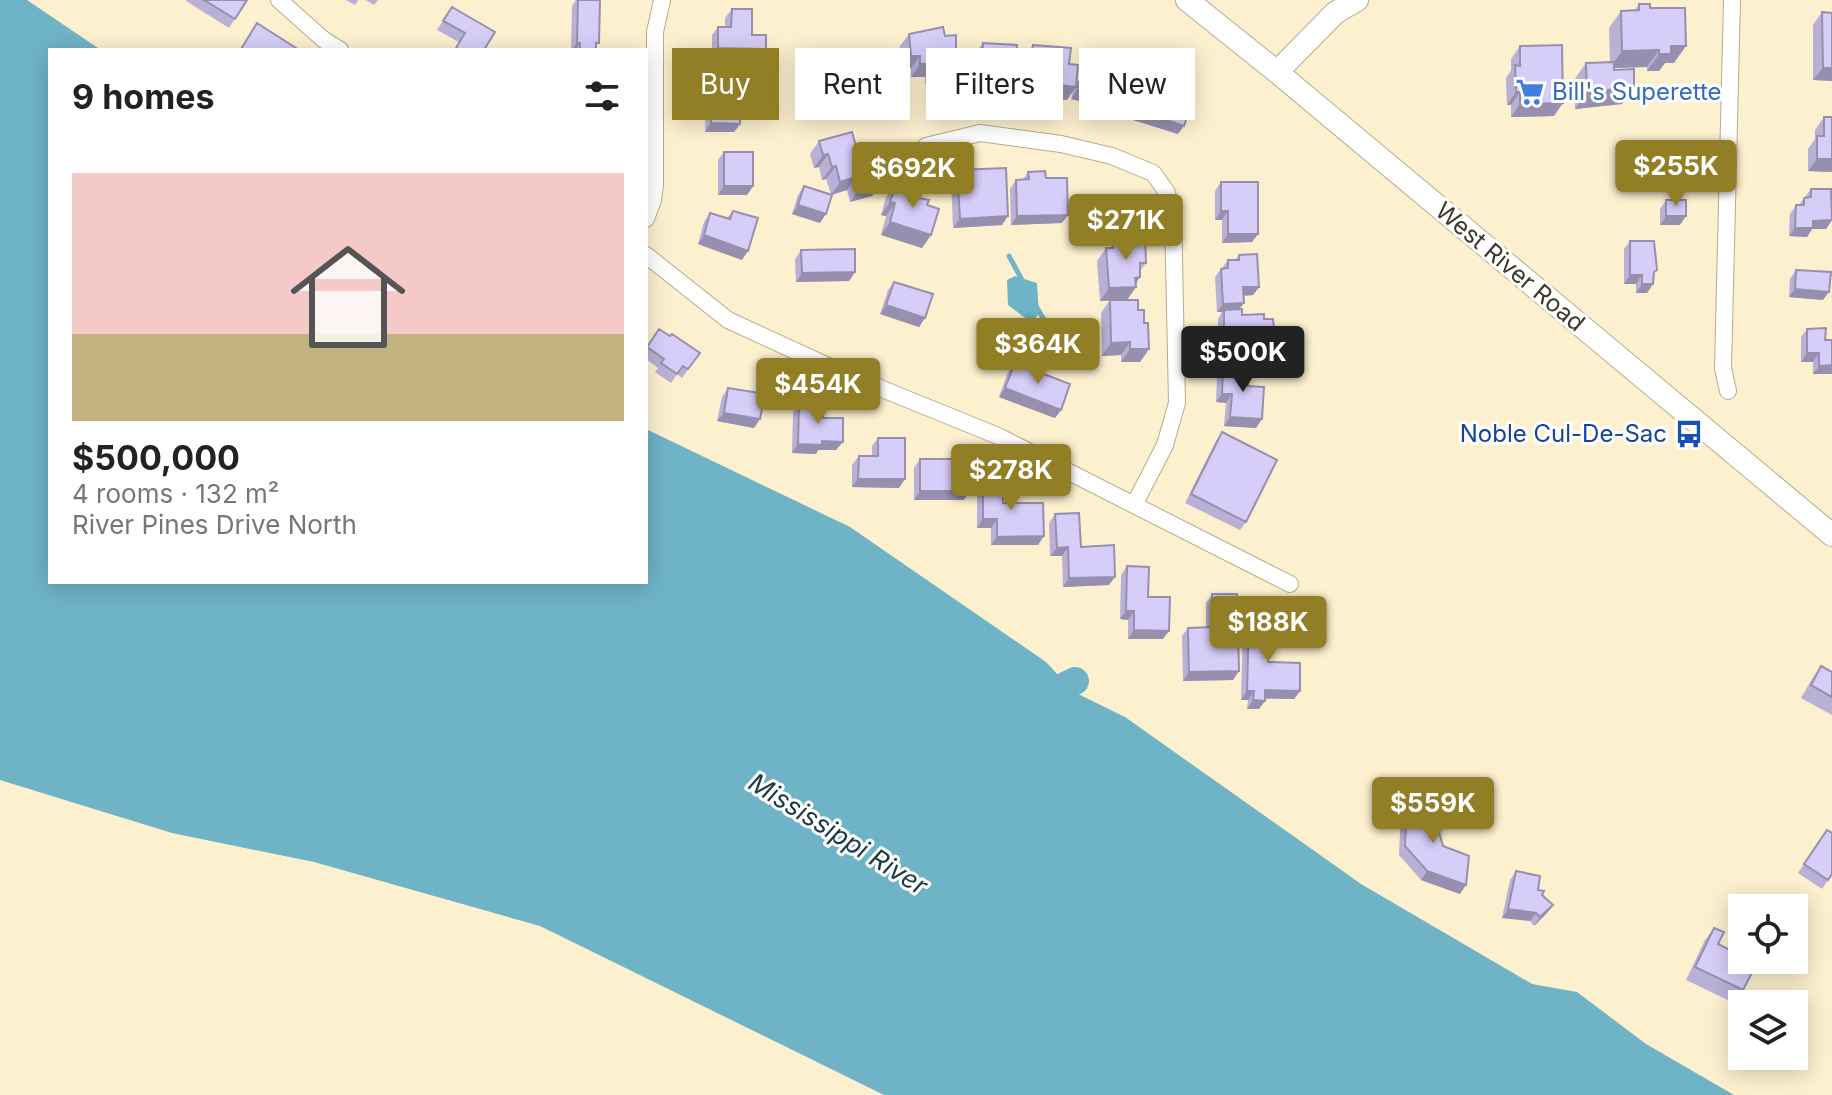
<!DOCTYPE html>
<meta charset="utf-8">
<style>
body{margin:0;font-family:Inter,sans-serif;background:#f6f6f6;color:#222;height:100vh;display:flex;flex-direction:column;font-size:30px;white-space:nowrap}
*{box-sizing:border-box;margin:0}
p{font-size:26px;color:#767676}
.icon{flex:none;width:44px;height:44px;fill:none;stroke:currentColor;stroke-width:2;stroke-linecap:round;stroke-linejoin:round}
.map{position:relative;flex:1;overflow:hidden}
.details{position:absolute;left:48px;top:48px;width:600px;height:536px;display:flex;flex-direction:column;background:#fff;border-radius:0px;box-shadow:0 4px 20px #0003}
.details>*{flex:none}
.hud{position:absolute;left:672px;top:48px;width:760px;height:72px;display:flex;gap:16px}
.buttons{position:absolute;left:1728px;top:894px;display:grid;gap:16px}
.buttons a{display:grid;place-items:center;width:80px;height:80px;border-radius:0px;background:#fff;box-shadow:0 4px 20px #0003;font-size:40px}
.price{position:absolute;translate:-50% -68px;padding:0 18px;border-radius:8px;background:#917e25;color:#fff;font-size:26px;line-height:52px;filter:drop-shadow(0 2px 4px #0008)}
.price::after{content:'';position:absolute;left:50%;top:48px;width:24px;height:18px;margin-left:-12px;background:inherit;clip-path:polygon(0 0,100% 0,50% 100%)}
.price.selected{background:#222;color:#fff}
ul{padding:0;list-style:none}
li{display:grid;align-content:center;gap:16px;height:424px;padding:0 24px}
li span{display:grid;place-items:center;height:248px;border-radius:0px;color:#555}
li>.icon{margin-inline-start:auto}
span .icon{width:144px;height:144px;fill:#fffc;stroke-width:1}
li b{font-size:34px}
h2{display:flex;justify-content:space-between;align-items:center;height:96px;padding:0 24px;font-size:34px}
.tag{padding:0 28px;border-radius:0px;background:#fff;box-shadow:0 4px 20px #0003;font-size:28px;line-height:72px}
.tag.selected{background:#917e25;color:#fff}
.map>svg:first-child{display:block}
</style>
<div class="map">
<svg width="1832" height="1095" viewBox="0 0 1832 1095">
<rect width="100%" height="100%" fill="#fdf0cf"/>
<path fill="#6fb3c6" d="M0,0H27L101,50H50V582H646V429L850,527L1046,662L1074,692L1125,717L1361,884L1532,984L1577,992L1646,1044L1734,1095H884L540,926L314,862L172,833L0,780Z
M1015,276L1037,283L1039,313L1032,323L1008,305L1007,280Z"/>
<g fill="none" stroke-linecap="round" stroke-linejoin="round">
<path stroke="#6fb3c6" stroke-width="5" d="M1009,256L1022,280
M1036,306L1051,332"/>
<path stroke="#6fb3c6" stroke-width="28" d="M1032,702L1075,681"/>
<defs>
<path id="street" d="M279,0L324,40L340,50
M926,146L980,133L1061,144L1112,156L1153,173L1166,191L1173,211L1177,403L1165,445L1134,505
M646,219L653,200L655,184V32L662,0
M646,255L728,320L843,373L998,436L1290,584
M1728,391L1723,368L1732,0"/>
<path id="secondary" d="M1187,0L1277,72L1832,535
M1277,72L1335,13L1357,0"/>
</defs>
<use href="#street" stroke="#b7ab8b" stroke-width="18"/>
<use href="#secondary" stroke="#b7ab8b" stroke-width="24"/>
<use href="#street" stroke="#fff" stroke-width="16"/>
<use href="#secondary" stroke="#fff" stroke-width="22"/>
</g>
<path fill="#b8b0d5" d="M187,0H247L229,28L186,1Z
M346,0H358L355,5Z
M366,0H378L374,5Z
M576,0H600L596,50H571L572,6Z
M1639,4L1650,8L1674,63H1665L1659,71H1647V67L1614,68L1622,104L1575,109L1574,80L1586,63L1610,62L1609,28L1621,11L1635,10Z
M452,7L484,50H454L459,42L437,30Z
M732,9L752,35L766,49L760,57H712V35L718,27H725V18Z
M1822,12L1832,13V81L1813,80V25Z
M909,34L945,36L956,50L961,66L969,54H974L983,43L1015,69L1006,82L992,81L985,92L959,90L960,71L952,83L925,84V77H911V68L902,69L900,46Z
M1033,45L1069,64L1077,82L1081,76L1098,80L1105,71L1123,101L1117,110L1071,99L1073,91L1067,100L1040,97L1041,90L1021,88L1024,58Z
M1520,46L1554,116L1511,117V105H1507L1506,78L1511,70V59Z
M713,66L740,124L734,132H705L707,74Z
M826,67L877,118L817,114L820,76Z
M1157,78L1171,94L1178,134L1130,119L1139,91L1145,83L1152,85Z
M1824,117L1832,172L1808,171V149L1815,139V130Z
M852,132L872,196L850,202L847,190L831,195L820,223L792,214L798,195L804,186L831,194L826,179L822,180L819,167L814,168L810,154L819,141Z
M724,152L753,186L747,195H718V160Z
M957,170L1002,225L953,228L951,179Z
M1028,172L1046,178L1062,223L1011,225L1010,189L1016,180H1023Z
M1221,182L1258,234L1252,242L1222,243V220H1215V191Z
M896,184L919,198L927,205L931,235L922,248L881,235L886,216L881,215L886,197Z
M1811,189L1832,220L1826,229H1812L1807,237L1789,236L1790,214L1796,205H1799Z
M1084,199L1125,207L1133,237L1146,263L1140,271L1136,287L1127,300L1100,301L1097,261L1106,248H1110L1113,244L1078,245L1077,208Z
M1666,200L1680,225H1660V209Z
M733,211L742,260L698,244L704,222L710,213L727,218Z
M1630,241L1653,275V284L1647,293H1636V284H1624V249Z
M801,250L855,272L849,281L796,282L795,259Z
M1239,255L1259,287L1253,295L1244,296L1239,310L1242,315L1268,338H1265V349L1253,366H1227L1226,341H1218V319L1222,312H1217L1215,277L1228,260H1235Z
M1796,270L1823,300L1789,297L1790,279Z
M894,282L925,318L919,327L880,314L888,290Z
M1110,300L1138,310L1144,323L1149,349L1140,362H1121V355L1102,356L1101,313Z
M659,329L700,353L682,378L677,374L671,383L655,372L658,368L646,359V347Z
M1807,329L1825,340H1832V374H1813V362H1801V337Z
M1015,363L1061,410L1055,418L999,397L1008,372Z
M1223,368L1248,386L1262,419L1256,428L1224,426L1226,403L1216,402L1217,377Z
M728,388L760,419L754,428L717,421L722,397Z
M799,403L823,418L836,450H818L816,454L792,453L793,412Z
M1222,432L1246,522L1240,530L1185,503L1216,441Z
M878,438L899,488L852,487V465L859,456H872V446Z
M920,459L964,500H914V468Z
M983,476L1003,503L1038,545H991V528H977V485Z
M1055,514L1081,547L1109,585L1063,587L1062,556H1050L1049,523Z
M1127,566L1148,597L1163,639H1128V620L1120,619L1121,575Z
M1212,594L1239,671L1233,680L1183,681L1182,636L1188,628L1206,627V603Z
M1249,618L1268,662L1300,691L1294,699H1265L1259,709H1247L1248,700H1241L1243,627Z
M1821,666L1832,672V715L1801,698L1812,679Z
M1407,803L1443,846L1460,894L1421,880L1399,855L1401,812Z
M1827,830L1832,874L1822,889L1798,873Z
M1516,871L1553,905L1547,913L1534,926L1530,921L1502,918L1510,880Z
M1714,928L1718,944L1743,990L1734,1003L1686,980L1705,940Z"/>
<path fill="#9690ae" d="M577,43H580L576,50H572Z
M1671,46H1686L1674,63H1665L1659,71H1647L1659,54Z
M718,48L766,49L760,57H712Z
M1659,50L1647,67L1610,68L1622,51Z
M911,56H920L911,68L902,69Z
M920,64H934L925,77H911Z
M994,68L1015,69L1006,82L992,81L985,92L959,90L968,77Z
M1823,68H1832V81L1813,80Z
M961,70L952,83L925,84L934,71Z
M1030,75L1050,77L1041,90L1021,88Z
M1049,84L1076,87L1067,100L1040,97Z
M1634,87L1622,104L1575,109L1587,92Z
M1077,90L1123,101L1117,110L1071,99Z
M1516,92H1520L1511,105H1507Z
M1563,103L1554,116L1511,117L1520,104Z
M823,105L883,109L877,118L817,114Z
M1136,110L1184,126L1178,134L1130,119Z
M711,123L740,124L734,132H705Z
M828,154L819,167L814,168L823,155Z
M1817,159H1832V172L1808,171Z
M836,166L826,179L822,180L832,167Z
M856,177L847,190L831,195L840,182Z
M881,183L872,196L850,202L859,189Z
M724,186H753L747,195H718Z
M890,202L895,203L886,216L881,215Z
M798,205L826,214L820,223L792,214Z
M1221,211H1228L1222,220H1215Z
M1068,215L1062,223L1011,225L1017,216Z
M1008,216L1002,225L953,228L960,219Z
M1666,216H1686L1680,225H1660Z
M1832,220L1826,229H1812L1807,237L1789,236L1795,228L1813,221Z
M890,222L931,235L922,248L881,235Z
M1228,234H1258L1252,242L1222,243Z
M704,235L748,251L742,260L698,244Z
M1134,235L1128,244L1124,243V238L1120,244L1078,245L1084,236Z
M855,272L849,281L796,282L802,273Z
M1630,275H1642L1636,284H1624Z
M1140,277L1133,287H1136L1127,300L1100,301L1109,288Z
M1642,284H1653L1647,293H1636Z
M1243,287H1259L1253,295L1237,296Z
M1795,289L1829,292L1823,300L1789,297Z
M1244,303L1238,311L1224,310L1222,312H1217L1223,304Z
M886,305L925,318L919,327L880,314Z
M1265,329H1274L1268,338H1259Z
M1224,332H1232L1226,341H1218Z
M1130,342L1121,355L1102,356L1111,343Z
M1130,349H1149L1140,362H1121Z
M1265,349L1253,366H1227L1233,358L1259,350Z
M1807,353H1819L1813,362H1801Z
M1832,365V374H1813L1819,366Z
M1005,388L1061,410L1055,418L999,397Z
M1222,394H1232L1226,403L1216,402Z
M724,413L760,419L754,428L717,421Z
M1230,417L1262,419L1256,428L1224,426Z
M822,441L843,442L836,450H818L816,454L792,453L798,444Z
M858,479H905L899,488L852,487Z
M920,491H970L964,500H914Z
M983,519H997L991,528H977Z
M1044,536L1038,545H991L997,537Z
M1068,547L1062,556H1050L1057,548Z
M1115,577L1109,585L1063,587L1069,578Z
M1126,611H1134L1128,620L1120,619Z
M1134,630L1169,631L1163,639H1128Z
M1239,671L1233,680L1183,681L1189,672Z
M1265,690L1300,691L1294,699L1259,698Z
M1247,691H1254L1248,700H1241Z
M1253,700L1265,701L1259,709H1247Z
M1427,871L1466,885L1460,894L1421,880Z
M1553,905L1547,913L1534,926L1540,917Z
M1508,909L1536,913L1530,921L1502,918Z"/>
<path fill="#d6cdf8" stroke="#9690ae" stroke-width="2" d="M204,0H247L235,19Z
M578,0H600L599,43H596V50H580V43H577Z
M1639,4H1650V8H1685L1686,46H1671V54H1659V50L1622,51L1621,11L1639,10Z
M452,7L495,32L484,50H459L456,48L465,33L443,21Z
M732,9H752V35H766V49L718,48V27H731Z
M1822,12L1832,13V68H1823Z
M257,23L299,50H242L241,49Z
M943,27L945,36L956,35V50H960L961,70L934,71V64H920V56H911L909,34Z
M983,43L1017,45L1015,69L994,68V79L968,77L969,54L982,55Z
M1033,45L1071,48L1069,64L1078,65L1076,87L1049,84L1050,77L1030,75Z
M1562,45L1563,103L1520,104V92H1516L1515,65L1520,66V46Z
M1614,62V70L1634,69V87L1587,92L1586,63Z
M713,66H742L740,124L711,123Z
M826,67L886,71L883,109L823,105Z
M1105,71L1129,77L1123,101L1077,90L1081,76L1102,81Z
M1157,78L1167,81L1165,87L1172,89L1171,94L1192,101L1184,126L1136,110L1145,83L1155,86Z
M1824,117H1832V159H1817V136H1824Z
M852,132L860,160L873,157L881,183L859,189L856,177L840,182L836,166L832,167L828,154L823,155L819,141Z
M724,152H753V186H724Z
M1006,168L1008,216L960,219L957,170Z
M1045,171L1046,178H1067L1068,215L1017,216L1016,180L1029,179L1028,172Z
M1221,182H1258V234H1228V211H1221Z
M896,184L921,191L919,198L929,200L927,205L939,209L931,235L890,222L895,203L890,202Z
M804,186L832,195L826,214L798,205Z
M1811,189H1831L1832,220L1813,221V228H1795L1796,205H1804V198L1811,197Z
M1125,198V207H1133L1134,235L1084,236V199Z
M1666,200H1686V216H1666Z
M733,211L758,218L748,251L704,235L710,213L730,219Z
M1145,236L1146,263H1140V277L1135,278L1136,287L1109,288L1106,248H1113V243H1124V238Z
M1630,241H1654L1657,270L1654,272L1653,284H1642V275H1630Z
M855,249V272L802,273L801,250Z
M1257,254L1259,287H1243L1244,303L1223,304L1221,269L1228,268V260H1239V255Z
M1796,270L1831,272L1829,292L1795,289Z
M894,282L933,294L925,318L886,305Z
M1110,300H1138V310H1144V323H1148L1149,349H1130V342L1111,343Z
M1242,309V315L1264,314V319H1273L1274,329H1265V349L1259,350V357L1233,358L1232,332H1224V310Z
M1826,328L1825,340H1832V365L1819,366V353H1807V329Z
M659,329L670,336L672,334L700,353L688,369L683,366L677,374L661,363L664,359L647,347Z
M1015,363L1070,384L1061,410L1005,388Z
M1223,368L1249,370L1248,386L1264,387L1262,419L1230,417L1232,394H1222Z
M728,388L765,394L760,419L724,413Z
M799,403L823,404V418H843V442L822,441V445L798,444Z
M1222,432L1277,460L1246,522L1191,494Z
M878,438H905V479H858L859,456H878Z
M920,459H970V491H920Z
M983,476H1003V503H1043L1044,536L997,537V519H983Z
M1079,513L1081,547L1114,545L1115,577L1069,578L1068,547L1057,548L1055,514Z
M1127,566L1149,567L1148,597H1170L1169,631L1134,630V611H1126Z
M1212,594H1237L1239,671L1189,672L1188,628L1213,627Z
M1249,618H1269L1268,662L1300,663V691L1265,690V701L1253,700L1254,691H1247Z
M1821,666L1832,672V697L1811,685Z
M1407,803L1431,804L1443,846L1469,856L1466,885L1427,871L1405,846Z
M1827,830L1832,833V874L1828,880L1804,864Z
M1516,871L1540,876L1538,890L1544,891L1542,895L1553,905L1540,917L1536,913L1508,909Z
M1714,928L1724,932L1718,944L1742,956V960H1750L1757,963L1743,990L1695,967Z"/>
<defs>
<symbol id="supermarket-bare" viewBox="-9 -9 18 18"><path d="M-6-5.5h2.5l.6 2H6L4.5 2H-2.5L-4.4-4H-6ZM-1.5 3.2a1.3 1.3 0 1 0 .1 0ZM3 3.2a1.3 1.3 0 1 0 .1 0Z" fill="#3f7fe0" stroke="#fff" stroke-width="2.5" paint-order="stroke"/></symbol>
<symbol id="bus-bare" viewBox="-9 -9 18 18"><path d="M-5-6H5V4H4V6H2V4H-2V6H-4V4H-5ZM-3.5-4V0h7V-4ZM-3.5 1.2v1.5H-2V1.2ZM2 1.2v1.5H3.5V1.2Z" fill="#1a4fb4" stroke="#fff" stroke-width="2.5" paint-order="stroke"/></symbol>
</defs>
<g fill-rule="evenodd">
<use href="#supermarket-bare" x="1510" y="72" width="40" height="40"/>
<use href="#bus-bare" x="1669" y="414" width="40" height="40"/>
</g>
<g text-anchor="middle" stroke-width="6" stroke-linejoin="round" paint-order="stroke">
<g font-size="24" fill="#366cbe" stroke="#fff" text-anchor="start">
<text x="1552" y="100">Bill's Superette</text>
</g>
<g font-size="24" fill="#3d372a" stroke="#fff">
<text transform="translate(1510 267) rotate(40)" y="8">West River Road</text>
</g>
<g font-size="24" fill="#164399" stroke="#fff" text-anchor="end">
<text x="1667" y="442">Noble Cul-De-Sac</text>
</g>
<g font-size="26" font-style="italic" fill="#193a43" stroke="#fff">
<text transform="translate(838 834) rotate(32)" y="9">Mississippi River</text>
</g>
</g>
</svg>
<div class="buttons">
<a><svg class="icon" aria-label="locate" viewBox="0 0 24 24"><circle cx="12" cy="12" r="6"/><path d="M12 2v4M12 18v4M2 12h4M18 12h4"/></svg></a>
<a><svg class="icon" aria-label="layers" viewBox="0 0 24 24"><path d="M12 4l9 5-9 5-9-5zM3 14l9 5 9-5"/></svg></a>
</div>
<b class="price" style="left:1676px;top:208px">$255K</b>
<b class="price" style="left:913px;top:210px">$692K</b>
<b class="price" style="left:1126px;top:262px">$271K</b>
<b class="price" style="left:1038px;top:386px">$364K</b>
<b class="price selected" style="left:1243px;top:394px">$500K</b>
<b class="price" style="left:818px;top:426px">$454K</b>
<b class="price" style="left:1011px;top:512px">$278K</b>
<b class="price" style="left:1268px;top:664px">$188K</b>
<b class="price" style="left:1433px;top:845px">$559K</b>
<div class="hud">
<a class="tag selected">Buy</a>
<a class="tag">Rent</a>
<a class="tag">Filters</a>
<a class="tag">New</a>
</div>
<section class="details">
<h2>9 homes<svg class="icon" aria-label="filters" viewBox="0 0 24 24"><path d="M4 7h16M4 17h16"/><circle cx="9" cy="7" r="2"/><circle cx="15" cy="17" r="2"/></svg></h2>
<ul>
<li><span style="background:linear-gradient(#f6c9c9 65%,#c2b280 0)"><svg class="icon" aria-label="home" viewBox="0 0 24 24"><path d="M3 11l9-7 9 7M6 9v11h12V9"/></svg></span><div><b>$500,000</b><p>4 rooms · 132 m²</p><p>River Pines Drive North</p></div></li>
</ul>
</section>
</div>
